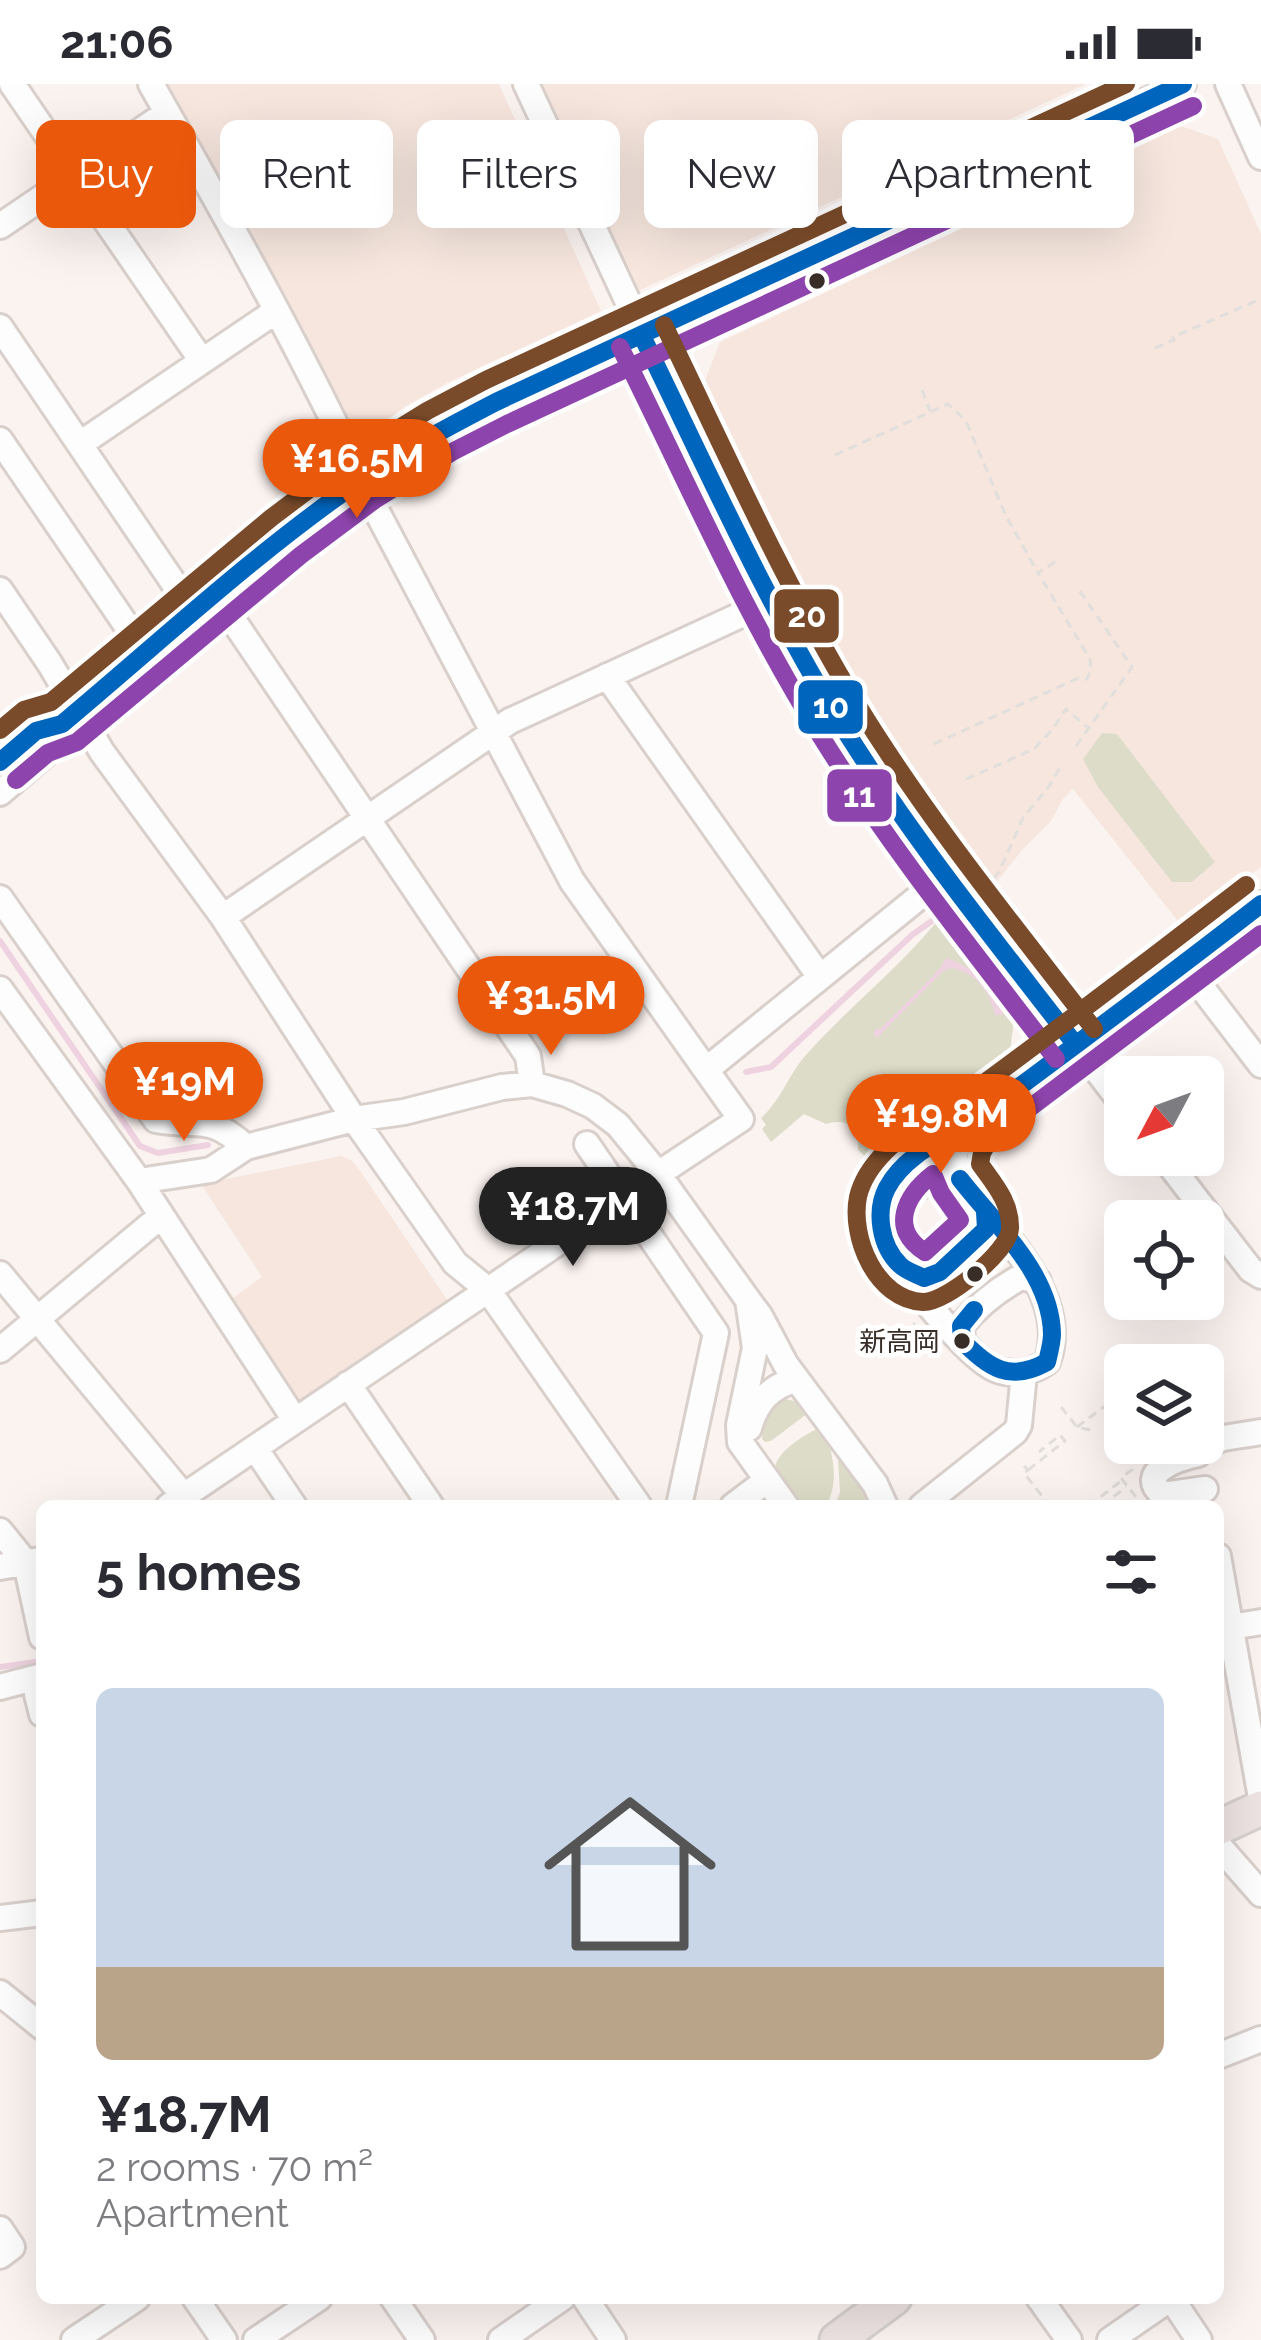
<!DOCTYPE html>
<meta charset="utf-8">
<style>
body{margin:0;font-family:Raleway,"Noto Sans JP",sans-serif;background:#f7f7f7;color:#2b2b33;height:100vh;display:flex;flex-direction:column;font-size:45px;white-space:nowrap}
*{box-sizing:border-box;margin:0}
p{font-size:39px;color:#7c7c81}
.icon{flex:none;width:66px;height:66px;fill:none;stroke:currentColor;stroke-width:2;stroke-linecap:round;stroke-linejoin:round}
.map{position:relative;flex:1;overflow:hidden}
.side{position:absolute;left:36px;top:1416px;width:1188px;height:804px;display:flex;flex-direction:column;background:#fff;border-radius:18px;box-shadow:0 12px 48px #0002}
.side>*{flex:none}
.top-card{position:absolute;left:36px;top:36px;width:1191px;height:108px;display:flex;gap:24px}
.needle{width:78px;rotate:229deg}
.buttons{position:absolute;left:1104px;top:972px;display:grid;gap:24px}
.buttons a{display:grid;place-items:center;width:120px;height:120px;border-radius:18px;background:#fff;box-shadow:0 12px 48px #0002;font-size:60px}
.price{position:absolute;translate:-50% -102px;padding:0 27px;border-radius:42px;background:#ea580c;color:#fff;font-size:39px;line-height:78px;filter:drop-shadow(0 3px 6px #0008)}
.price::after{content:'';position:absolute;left:50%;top:72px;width:36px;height:27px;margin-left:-18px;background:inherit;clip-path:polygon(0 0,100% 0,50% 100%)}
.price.selected{background:#222;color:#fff}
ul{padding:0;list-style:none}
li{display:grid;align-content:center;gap:24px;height:636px;padding:0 60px}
li span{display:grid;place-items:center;height:372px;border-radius:18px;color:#555}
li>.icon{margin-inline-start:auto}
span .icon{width:216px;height:216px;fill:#fffc;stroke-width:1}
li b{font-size:51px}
h2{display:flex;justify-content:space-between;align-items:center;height:144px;padding:0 60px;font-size:51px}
.tag{padding:0 42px;border-radius:18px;background:#fff;box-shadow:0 12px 48px #0002;font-size:42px;line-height:108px}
.tag.selected{background:#ea580c;color:#fff}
.status{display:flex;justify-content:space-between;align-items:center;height:84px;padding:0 60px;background:#fff;direction:ltr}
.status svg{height:33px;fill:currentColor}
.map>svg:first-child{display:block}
</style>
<div class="status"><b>21:06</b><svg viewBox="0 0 49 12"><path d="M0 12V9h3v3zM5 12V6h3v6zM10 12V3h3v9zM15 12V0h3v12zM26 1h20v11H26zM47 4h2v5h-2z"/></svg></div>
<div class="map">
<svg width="1261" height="2256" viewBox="0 0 1261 2256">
<rect width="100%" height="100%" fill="#fbf3f0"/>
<path fill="#f6e6de" d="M161,0H499L601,227L447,299L406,322L362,353L347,345Z
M542,0H1086L638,207Z
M1181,42L1218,55L1261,150V783L1182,842L1073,705L1063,715L1051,737L1024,764L988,808L898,689L817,562L789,510L700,309L720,258Z
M341,1072L351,1076L359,1085L450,1220L297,1321L227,1218L262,1193L201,1100Z"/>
<path fill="#dddcc8" d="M1102,649L1117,650L1215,778L1192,798H1172L1098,703L1083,675Z
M945,827L1016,920L1009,975L942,1029L936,1024L868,1075L858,1066V1049C850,1037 839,1036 826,1040L804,1030L771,1058L762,1045L766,1041L761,1034C781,1016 788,992 805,972C850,921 904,881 945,827Z
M926,1096H935L945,1101L927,1116L923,1113L899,1133C901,1117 911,1103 926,1096Z
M785,1315L799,1318L808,1329L771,1357L765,1358L762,1355C763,1337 766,1322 785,1315Z
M817,1345L826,1349C831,1366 836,1385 833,1402C832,1409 829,1415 828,1422H796C790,1413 777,1398 775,1387C773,1370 804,1351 817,1345Z
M844,1372L867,1407L864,1422H835L840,1408L838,1376Z"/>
<path fill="#eed2df" d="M947,874C971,883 999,902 1003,931H995C990,907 975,888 951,884L942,888L877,954L874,951L875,945L881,944L935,890Z"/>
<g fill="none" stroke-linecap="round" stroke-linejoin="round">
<path stroke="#eed2df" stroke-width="6" d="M0,857L140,1062L158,1069L208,1061
M746,988L771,983L912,851L936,834
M0,1583L42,1577"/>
<defs>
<path id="minor" d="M12,0L202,277
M151,0C230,139 309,280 376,426L572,797L706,986L946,791
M526,0L732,440L812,591L861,669L946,791L1125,1023
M1228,0L1261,73
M0,142L167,29
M0,243L194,529
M0,356L146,570
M80,360L276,227
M0,506L50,580L102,668L223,833L354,1035L455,1179L488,1206L639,1422
M216,511L528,972L532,1000
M607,592L820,893
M0,678L36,647L62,640L286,452L362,395L440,347L496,318L1183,0
M0,709L51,665L62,640
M0,814L156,1036C202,1044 207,1029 246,1063
M223,833L510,637L771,517
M1183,879L1261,981
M0,905L139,1097L295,1336
M972,1038C957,1061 949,1070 960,1096C997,1143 1072,1212 1047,1278C1031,1289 1014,1293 995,1285C967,1272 901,1191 887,1162C877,1141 879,1111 894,1093C921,1063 959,1048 991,1024C1081,956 1172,889 1261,820
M587,1060L716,1249L680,1417
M1162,1071L1251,1186L1261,1192
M658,1090L741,1035L706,986
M139,1097L211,1086L246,1063L354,1035L404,1028L502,1003L532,1000L567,1010L593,1022L618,1041L658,1090L748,1216
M903,1185L924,1194L940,1188L986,1145L985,1128
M0,1190L183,1411
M962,1257L961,1242C978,1221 997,1206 1021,1193L1038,1197
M0,1266L161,1132
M348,1300L431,1422
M749,1344C756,1319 770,1302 796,1296
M255,1364L294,1422
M1205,1405L1163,1411C1135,1388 1179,1374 1198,1370L1197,1364L1223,1354L1261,1348
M169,1422L624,1114
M733,1422L766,1397
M786,1422L740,1358L739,1341L755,1264L748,1216L760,1232L786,1281L875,1400L885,1422
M922,1422L1015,1348L1019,1341L1024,1289
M0,1447L26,1479L42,1553
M1218,1472L1261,1714
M0,1483L40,1476
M1231,1543L1261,1538
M0,1603L42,1592
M42,1603L37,1610L42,1630
M1218,1761L1261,1810
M0,1834L42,1829
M0,1909L42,1943
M1218,1972L1261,1955
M0,2145L12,2163L0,2172
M195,2214L224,2256
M393,2214L422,2256
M585,2214L613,2256
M1039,2214L1069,2256
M1171,2214L1199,2256
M74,2256L137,2214
M256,2256L319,2214
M501,2256L562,2214
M1110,2256L1171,2214"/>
<path id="major" d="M1218,1744L1261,1724
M837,2256L894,2214"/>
</defs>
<use href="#minor" stroke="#d9d0cc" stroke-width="30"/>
<use href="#major" stroke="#d6d1ce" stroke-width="39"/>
<path stroke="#e1dedc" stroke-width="3" stroke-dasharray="9 6" stroke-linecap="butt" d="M1155,264L1174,256L1173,253L1261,215
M922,306L930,327
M835,371L948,320L966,337L1006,432L1038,489
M934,660L1076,595H1087L1091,585L1090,575L1038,489L1055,478
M1076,662L1132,583L1077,503
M966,695L1034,665L1052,646L1066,625L1087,643
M984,806L999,788L1023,734L1050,701L1061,682
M950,1210L994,1175
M902,1250L915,1239
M1061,1323L1077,1343L1091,1346
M1077,1343L1125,1307
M1024,1382L1028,1386L1024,1389L1050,1422
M1028,1386L1065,1357L1060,1351L1039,1368
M1136,1413L1121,1394L1137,1382
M1089,1422L1121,1397
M1102,1422L1126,1403"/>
<use href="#minor" stroke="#fefdfd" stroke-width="24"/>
<use href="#major" stroke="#eee3e3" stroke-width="33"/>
<defs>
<path id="bus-1" d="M642,252C705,381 763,512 838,635C908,749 993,854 1075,960
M0,678L36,647L62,640C160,558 255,469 361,396C404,366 450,342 496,318L1183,0
M960,1095C994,1139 1051,1189 1052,1250C1052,1259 1049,1269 1047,1278C1009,1299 990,1284 962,1257L961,1242L974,1226
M985,1128L986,1145L940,1188L924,1194C916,1190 906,1187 900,1181C880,1162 875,1127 887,1104C907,1066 956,1050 988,1026C1080,958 1171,890 1261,820"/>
<path id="bus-2" d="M620,263C685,393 743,528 820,651C891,765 975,869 1056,975
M16,696L48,669L77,658L301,471L376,415L452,368L507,340L1193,22
M991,1053L1261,850
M933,1090L941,1109L960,1136L925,1168C888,1145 906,1111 933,1090Z"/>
<path id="bus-3" d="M664,241C726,369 784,500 858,622C928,736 1013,840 1094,945
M0,646L24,626L51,618L271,434L348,376L427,327L486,296L1126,0
M991,1053L982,1069L980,1080C994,1100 1011,1118 1010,1145C1009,1167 946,1219 923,1218C876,1216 850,1153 858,1113C862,1095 873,1080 886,1067C912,1041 947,1026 976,1005C1067,938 1157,870 1246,801"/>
</defs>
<use href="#bus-1" stroke="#fff" stroke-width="27"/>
<use href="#bus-2" stroke="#fff" stroke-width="27"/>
<use href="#bus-3" stroke="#fff" stroke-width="27"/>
<use href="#bus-1" stroke="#0065bd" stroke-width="18"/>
<use href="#bus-2" stroke="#8e44ad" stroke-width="18"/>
<use href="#bus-3" stroke="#7a4b2a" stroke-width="18"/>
</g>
<g fill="#382d27" stroke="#fff" stroke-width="4.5">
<circle cx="817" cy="197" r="10"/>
<circle cx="975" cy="1190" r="10"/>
<circle cx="962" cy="1257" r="10"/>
</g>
<g text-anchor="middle" stroke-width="10" stroke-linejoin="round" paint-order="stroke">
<g font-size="27" fill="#382d27" stroke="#fff" text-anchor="end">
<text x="940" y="1267">新高岡</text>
</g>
</g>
<g stroke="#fff" stroke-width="4.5">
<rect x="772" y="503" width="69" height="58" rx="12" fill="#7a4b2a"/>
<rect x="796" y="594" width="69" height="58" rx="12" fill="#0065bd"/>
<rect x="825" y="683" width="69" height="57" rx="12" fill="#8e44ad"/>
</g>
<g font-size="33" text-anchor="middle" font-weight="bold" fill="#fff">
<text x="807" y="543">20</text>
<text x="831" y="634">10</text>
<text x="859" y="723">11</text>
</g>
</svg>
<div class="buttons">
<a><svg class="needle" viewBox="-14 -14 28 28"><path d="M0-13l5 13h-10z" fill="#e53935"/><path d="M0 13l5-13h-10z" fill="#7c7c81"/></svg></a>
<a><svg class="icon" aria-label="locate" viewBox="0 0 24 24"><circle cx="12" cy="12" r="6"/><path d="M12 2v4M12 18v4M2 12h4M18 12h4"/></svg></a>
<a><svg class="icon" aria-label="layers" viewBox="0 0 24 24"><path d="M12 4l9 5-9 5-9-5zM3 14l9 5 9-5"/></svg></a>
</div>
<b class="price" style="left:357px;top:437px">¥16.5M</b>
<b class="price" style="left:551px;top:974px">¥31.5M</b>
<b class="price" style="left:184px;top:1060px">¥19M</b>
<b class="price" style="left:941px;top:1092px">¥19.8M</b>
<b class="price selected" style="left:573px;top:1185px">¥18.7M</b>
<div class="top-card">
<a class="tag selected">Buy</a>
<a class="tag">Rent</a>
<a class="tag">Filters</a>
<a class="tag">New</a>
<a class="tag">Apartment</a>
</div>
<section class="side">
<h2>5 homes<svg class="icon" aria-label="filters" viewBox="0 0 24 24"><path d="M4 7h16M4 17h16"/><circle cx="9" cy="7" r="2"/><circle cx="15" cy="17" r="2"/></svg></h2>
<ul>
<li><span style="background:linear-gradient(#c9d6e8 75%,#b9a48a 0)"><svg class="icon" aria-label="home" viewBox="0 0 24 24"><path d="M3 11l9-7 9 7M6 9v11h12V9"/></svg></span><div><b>¥18.7M</b><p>2 rooms · 70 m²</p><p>Apartment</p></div></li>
</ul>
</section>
</div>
